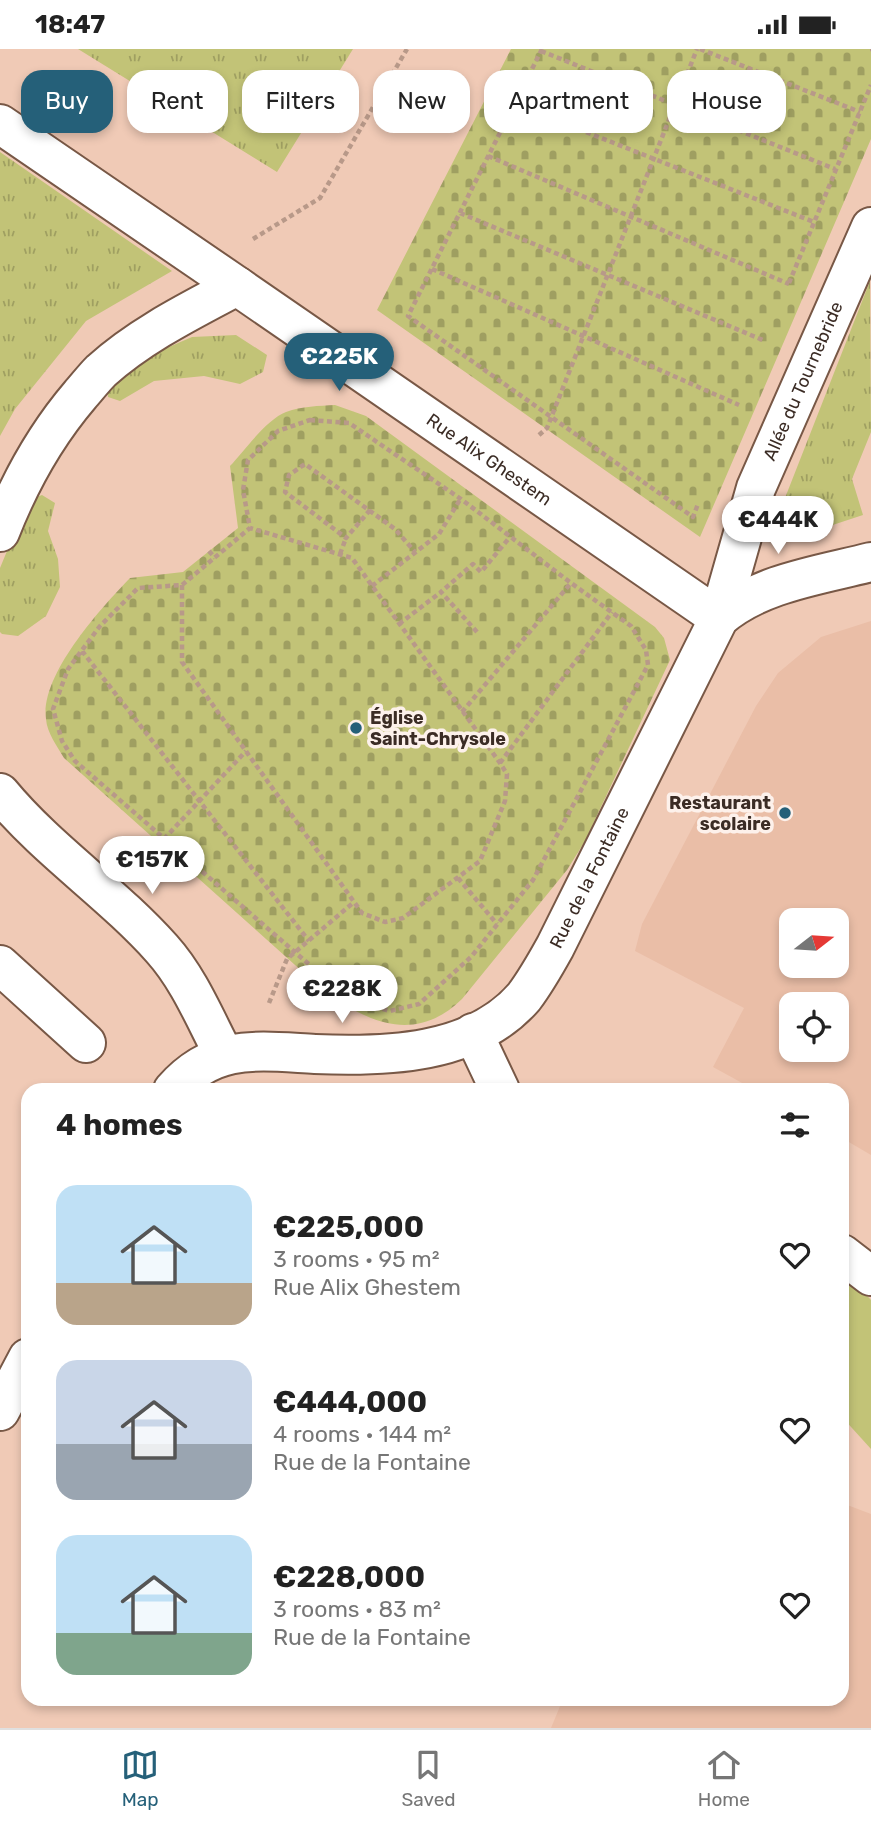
<!DOCTYPE html>
<meta charset="utf-8">
<style>
body{margin:0;font-family:Rubik,sans-serif;background:#f6f6f6;color:#222;height:100vh;display:flex;flex-direction:column;font-size:26px;white-space:nowrap}
*{box-sizing:border-box;margin:0}
p{font-size:23px;color:#767676}
.icon{flex:none;width:38px;height:38px;fill:none;stroke:currentColor;stroke-width:2;stroke-linecap:round;stroke-linejoin:round}
.map{position:relative;flex:1;overflow:hidden}
.panel{position:absolute;left:21px;top:1034px;width:828px;height:623px;display:flex;flex-direction:column;background:#fff;border-radius:21px;box-shadow:0 4px 10px #0003}
.panel>*{flex:none}
.guide{position:absolute;left:21px;top:21px;width:830px;height:63px;display:flex;gap:14px}
.needle{width:46px;rotate:73deg}
.buttons{position:absolute;left:779px;top:859px;display:grid;gap:14px}
.buttons a{display:grid;place-items:center;width:70px;height:70px;border-radius:14px;background:#fff;box-shadow:0 4px 10px #0003;font-size:35px}
.price{position:absolute;translate:-50% -60px;padding:0 16px;border-radius:24px;background:#fff;color:#222;font-size:23px;line-height:46px;filter:drop-shadow(0 2px 4px #0008)}
.price::after{content:'';position:absolute;left:50%;top:42px;width:21px;height:16px;margin-left:-10px;background:inherit;clip-path:polygon(0 0,100% 0,50% 100%)}
.price.active{background:#256079;color:#fff}
ul{padding:0;list-style:none}
li{display:flex;align-items:center;gap:21px;height:175px;padding:0 35px}
li span{display:grid;place-items:center;flex:none;width:196px;height:140px;border-radius:21px;color:#555}
li>.icon{margin-inline-start:auto}
span .icon{width:84px;height:84px;fill:#fffc;stroke-width:1}
li b{font-size:30px}
h2{display:flex;justify-content:space-between;align-items:center;height:84px;padding:0 35px;font-size:30px}
.pill{padding:0 24px;border-radius:21px;background:#fff;box-shadow:0 4px 10px #0003;font-size:24px;line-height:63px}
.pill.active{background:#256079;color:#fff}
.status{display:flex;justify-content:space-between;align-items:center;height:49px;padding:0 35px;background:#fff;direction:ltr}
.status svg{height:19px;fill:currentColor}
.dock{display:flex;justify-content:space-around;align-items:center;height:98px;border-top:2px solid #e0e0e0;background:#fff;font-size:19px;color:#767676}
.dock a{display:grid;justify-items:center;gap:4px}
.dock .active{color:#256079}
.map>svg:first-child{display:block}
</style>
<div class="status"><b>18:47</b><svg viewBox="0 0 49 12"><path d="M0 12V9h3v3zM5 12V6h3v6zM10 12V3h3v9zM15 12V0h3v12zM26 1h20v11H26zM47 4h2v5h-2z"/></svg></div>
<div class="map">
<svg width="871" height="1679" viewBox="0 0 871 1679">
<defs>
<pattern id="grass-tufts" width="24" height="20" patternUnits="userSpaceOnUse" patternTransform="scale(1.75)"><rect width="24" height="20" fill="#c2c377"/><path d="M3 7l-1-3M5 7V3M7 7l1-3M15 17l-1-3M17 17v-4M19 17l1-3" fill="none" stroke="#9f9f61"/></pattern>
<pattern id="cemetery-stones" width="16" height="16" patternUnits="userSpaceOnUse" patternTransform="scale(1.75)"><rect width="16" height="16" fill="#c2c377"/><path d="M2 7V4a2 2 0 0 1 4 0v3zM10 15v-3a2 2 0 0 1 4 0v3z" fill="#9f9f61"/></pattern>
</defs>
<rect width="100%" height="100%" fill="#f0cab6"/>
<path fill="#eabea7" fill-rule="evenodd" d="M871,572V1106L842,1089V1041H755L713,1018L744,959L635,902L642,875L756,657L778,624L821,588ZM791,872H836V917H791ZM791,956H836V1001H791Z
M842,1454L871,1465V1679H551L563,1650H842Z"/>
<path fill="url(#grass-tufts)" d="M78,0H353L277,123Z
M0,103L172,222L86,272L15,360L0,387Z
M870,232L871,383L852,430L863,466L778,494L785,449Z
M236,286L267,306L263,323L240,335L204,327L154,332L120,352L108,348L107,339L155,304L192,288Z
M42,446L55,454L48,482L58,510L60,538L46,567L18,587L2,585L0,583V519L28,451Z"/>
<path fill="url(#cemetery-stones)" d="M511,0H871V90L700,488L377,261Z
M335,356L366,367L655,578L664,589L670,611L585,792L567,821L462,950C412,999 359,970 314,933L64,709C57,697 47,684 46,670C40,626 101,559 130,529L183,523L238,479L230,417C244,402 267,370 286,363C302,357 319,357 335,356Z"/>
<path fill="#c2c377" d="M853,1232L871,1251V1400L842,1368V1243Z"/>
<g fill="none" stroke-linecap="round" stroke-linejoin="round">
<defs>
<g id="minor">
<path d="M0,75L237,237"/>
<path id="s1" d="M0,483C20,432 45,387 80,346C87,338 94,329 101,322C141,286 190,262 237,237L719,569"/>
<path id="s2" d="M719,569L756,439L871,178"/>
<path d="M0,744C48,802 112,844 162,900C189,930 205,970 224,1006"/>
<path d="M0,916L86,994"/>
<path d="M473,984L500,1041"/>
<path id="s3" d="M173,1041C214,994 258,1002 315,1005C385,1008 474,1006 524,948C536,932 545,916 555,898L719,569C759,534 820,526 871,513"/>
<path d="M842,1205L871,1227"/>
<path d="M0,1362L28,1309"/>
</g>
</defs>
<use href="#minor" stroke="#785846" stroke-width="42"/>
<path stroke="#b89989" stroke-width="4.5" stroke-dasharray="5 3.5" stroke-linecap="butt" d="M542,0L408,267L693,468L698,455
M700,0L860,63
M870,0H871
M541,2L835,120
M515,55L814,173
M488,107L789,235
M460,164L765,292
M253,190L320,149L407,0
M432,220L739,356
M789,234L871,36
M310,371L349,374L461,450L571,534L631,577L646,601L648,616L533,831L471,908L419,955L390,962L350,951L75,712L62,692L53,660L68,620L100,577L138,539L182,536L250,479L243,441L248,411L278,382Z
M539,386L547,379L697,0
M370,461L346,489L285,443L289,426L305,415L395,480L415,503
M209,502L215,509
M340,505L346,489
M182,536V613L362,864L385,873L403,869L480,812L505,752L507,725L500,714L352,509L250,479
M372,537L439,485L461,449
M399,575L441,543
M477,583L441,543L473,515L481,523L510,488
M82,602L309,892
M462,663L571,534
M500,714L612,563
M164,790L246,702
M458,829L497,875
M269,954L287,910L354,853"/>
<use href="#minor" stroke="#fff" stroke-width="38"/>
</g>
<g fill="#256079" stroke="#fdf1eb" stroke-width="2.5">
<circle cx="356" cy="679" r="7"/>
<circle cx="785" cy="764" r="7"/>
</g>
<g text-anchor="middle" stroke-width="7" stroke-linejoin="round" paint-order="stroke">
<g font-size="18" fill="#3b2c25" stroke="#fdf1eb">
<text dy="6" stroke="none"><textPath href="#s2" startOffset="252">Allée du Tournebride</textPath></text>
<text dy="6" stroke="none"><textPath href="#s1" startOffset="658">Rue Alix Ghestem</textPath></text>
<text dy="6" stroke="none"><textPath href="#s3" startOffset="514">Rue de la Fontaine</textPath></text>
</g>
<g font-size="18" font-weight="bold" fill="#3b2c25" stroke="#fdf1eb" text-anchor="start">
<text x="370" y="675">Église<tspan x="370" dy="21">Saint-Chrysole</tspan></text>
<text x="771" y="760" text-anchor="end">Restaurant<tspan x="771" dy="21">scolaire</tspan></text>
</g>
</g>
</svg>
<div class="buttons">
<a><svg class="needle" viewBox="-14 -14 28 28"><path d="M0-13l5 13h-10z" fill="#e53935"/><path d="M0 13l5-13h-10z" fill="#767676"/></svg></a>
<a><svg class="icon" aria-label="locate" viewBox="0 0 24 24"><circle cx="12" cy="12" r="6"/><path d="M12 2v4M12 18v4M2 12h4M18 12h4"/></svg></a>
</div>
<b class="price active" style="left:339px;top:344px">€225K</b>
<b class="price" style="left:778px;top:507px">€444K</b>
<b class="price" style="left:152px;top:847px">€157K</b>
<b class="price" style="left:342px;top:976px">€228K</b>
<div class="guide">
<a class="pill active">Buy</a>
<a class="pill">Rent</a>
<a class="pill">Filters</a>
<a class="pill">New</a>
<a class="pill">Apartment</a>
<a class="pill">House</a>
</div>
<section class="panel">
<h2>4 homes<svg class="icon" aria-label="filters" viewBox="0 0 24 24"><path d="M4 7h16M4 17h16"/><circle cx="9" cy="7" r="2"/><circle cx="15" cy="17" r="2"/></svg></h2>
<ul>
<li><span style="background:linear-gradient(#bfe0f5 70%,#b9a48a 0)"><svg class="icon" aria-label="home" viewBox="0 0 24 24"><path d="M3 11l9-7 9 7M6 9v11h12V9"/></svg></span><div><b>€225,000</b><p>3 rooms · 95 m²</p><p>Rue Alix Ghestem</p></div><svg class="icon" aria-label="heart" viewBox="0 0 24 24"><path d="M12 20l-8-8c-3-5 5-10 8-4 3-6 11-1 8 4z"/></svg></li>
<li><span style="background:linear-gradient(#c9d6e8 60%,#9aa5b1 0)"><svg class="icon" aria-label="home" viewBox="0 0 24 24"><path d="M3 11l9-7 9 7M6 9v11h12V9"/></svg></span><div><b>€444,000</b><p>4 rooms · 144 m²</p><p>Rue de la Fontaine</p></div><svg class="icon" aria-label="heart" viewBox="0 0 24 24"><path d="M12 20l-8-8c-3-5 5-10 8-4 3-6 11-1 8 4z"/></svg></li>
<li><span style="background:linear-gradient(#bfe0f5 70%,#7fa58c 0)"><svg class="icon" aria-label="home" viewBox="0 0 24 24"><path d="M3 11l9-7 9 7M6 9v11h12V9"/></svg></span><div><b>€228,000</b><p>3 rooms · 83 m²</p><p>Rue de la Fontaine</p></div><svg class="icon" aria-label="heart" viewBox="0 0 24 24"><path d="M12 20l-8-8c-3-5 5-10 8-4 3-6 11-1 8 4z"/></svg></li>
</ul>
</section>
</div>
<nav class="dock">
<a class="active"><svg class="icon" aria-label="map" viewBox="0 0 24 24"><path d="M3 6l6-2 6 2 6-2v14l-6 2-6-2-6 2zM9 4v14M15 6v14"/></svg>Map</a>
<a><svg class="icon" aria-label="saved" viewBox="0 0 24 24"><path d="M7 4h10v16l-5-4-5 4z"/></svg>Saved</a>
<a><svg class="icon" aria-label="home" viewBox="0 0 24 24"><path d="M3 11l9-7 9 7M6 9v11h12V9"/></svg>Home</a>
</nav>
